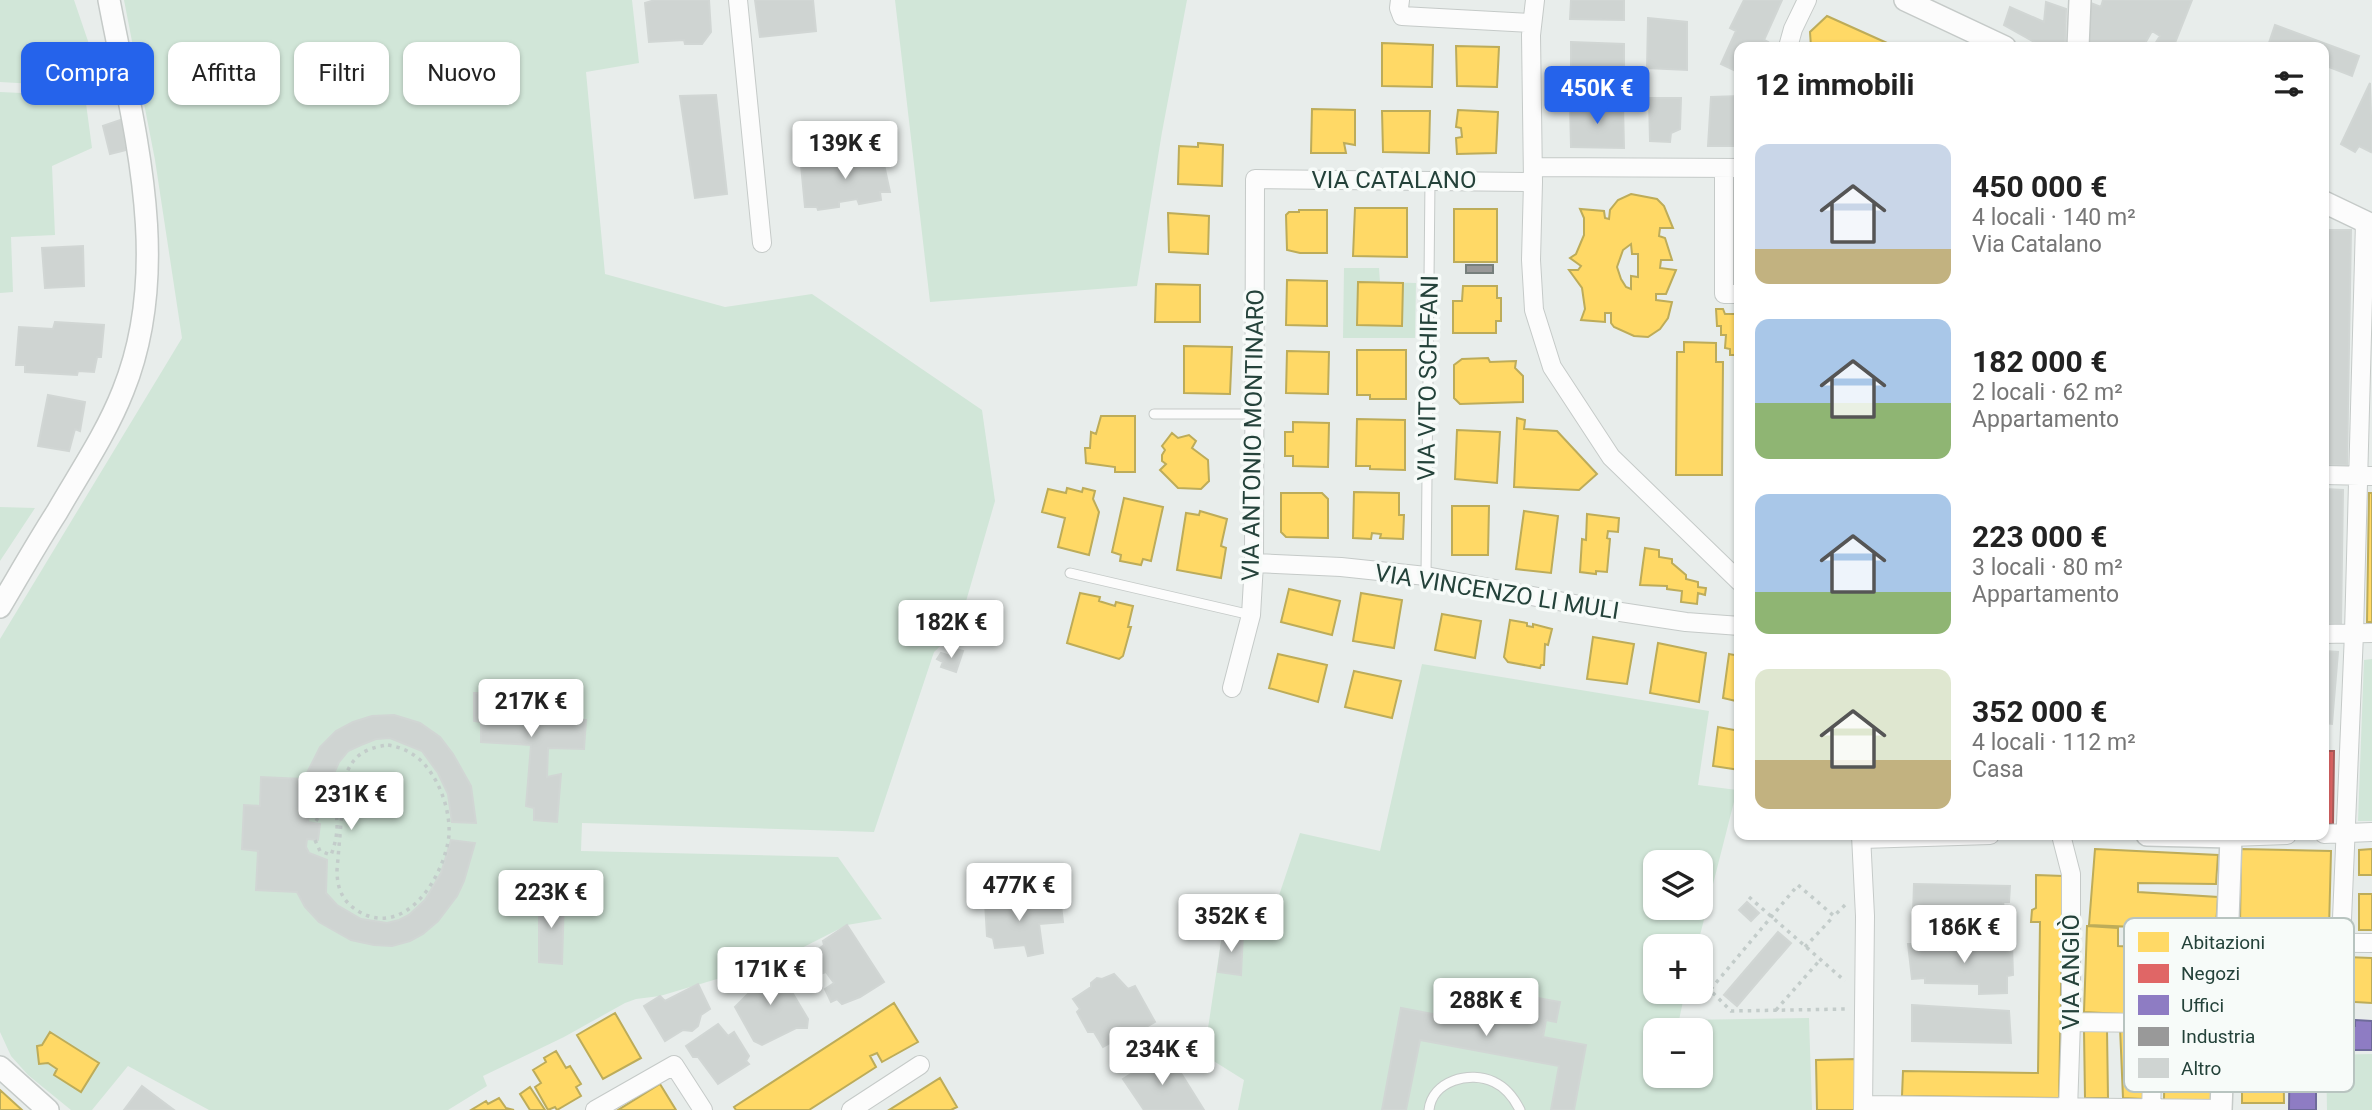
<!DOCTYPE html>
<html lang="it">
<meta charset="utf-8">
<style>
body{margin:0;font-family:Roboto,sans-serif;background:#f2f2f2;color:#222;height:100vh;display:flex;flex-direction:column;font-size:26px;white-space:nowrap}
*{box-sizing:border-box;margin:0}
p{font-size:23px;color:#767676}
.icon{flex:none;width:38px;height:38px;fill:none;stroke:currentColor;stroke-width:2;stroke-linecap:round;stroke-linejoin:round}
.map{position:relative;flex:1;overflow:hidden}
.drawer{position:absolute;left:1734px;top:42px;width:595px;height:798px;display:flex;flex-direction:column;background:#fff;border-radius:14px;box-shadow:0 2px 5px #0004}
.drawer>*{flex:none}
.guide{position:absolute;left:21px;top:42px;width:665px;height:63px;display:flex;gap:14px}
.fabs{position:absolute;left:1643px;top:850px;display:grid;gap:14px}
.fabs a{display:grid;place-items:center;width:70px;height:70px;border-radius:14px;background:#fff;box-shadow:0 2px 5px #0004;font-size:35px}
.price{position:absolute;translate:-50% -60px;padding:0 16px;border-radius:7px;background:#fff;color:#222;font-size:23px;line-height:46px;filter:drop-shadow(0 2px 4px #0008)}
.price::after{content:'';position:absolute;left:50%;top:42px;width:21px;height:16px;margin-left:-10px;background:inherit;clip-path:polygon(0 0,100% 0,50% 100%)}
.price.current{background:#2563eb;color:#fff}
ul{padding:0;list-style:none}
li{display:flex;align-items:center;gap:21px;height:175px;padding:0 21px}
li span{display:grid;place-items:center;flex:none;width:196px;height:140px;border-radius:14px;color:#555}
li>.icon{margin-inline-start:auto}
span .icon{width:84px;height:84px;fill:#fffc;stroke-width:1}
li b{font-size:30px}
h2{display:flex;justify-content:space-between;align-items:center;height:84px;padding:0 21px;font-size:30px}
.tag{padding:0 24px;border-radius:14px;background:#fff;box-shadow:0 2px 5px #0004;font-size:24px;line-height:63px}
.tag.current{background:#2563eb;color:#fff}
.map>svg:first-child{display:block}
</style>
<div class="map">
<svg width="2372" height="1110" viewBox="0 0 2372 1110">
<rect width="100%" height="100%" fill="#e8edeb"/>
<path fill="#d1e6d8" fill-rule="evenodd" d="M0,0H74L104,88L0,82Z
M124,0H632L639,63L586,72L605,274L725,307L812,294L982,410L995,501L958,629L934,652L874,832L582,823L581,851L838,857L882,919L847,925L774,962L660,996L636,999L625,1003L564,1037L483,1076L487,1086L448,1110H209L128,1066L92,1110H71L28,1075L11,1056L0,1032V639L182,338L155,160Z
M895,0H1187L1162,132L1137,286L930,302Z
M0,92L85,96L92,148L52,166L55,235L11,237L13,292L0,293Z
M1344,268H1379L1380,282L1416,283L1415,338H1343Z
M0,507L35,508L0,561Z
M2372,659V821H2358L2364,660Z
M1422,664L1709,711L1698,785L1737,790L1697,947H1656V992H1685L1679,1020L1809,1018L1812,1110H1238L1244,1080L1204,1055L1223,928L1266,934L1300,833L1380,851ZM1656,863H1701V908H1656ZM1656,1031H1701V1076H1656Z
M2372,1054V1110H2327L2326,1055Z"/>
<path fill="#ffd966" stroke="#bdac59" stroke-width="2" fill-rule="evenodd" d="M1827,16L1896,47H1811L1810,32Z
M1382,43L1433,45L1432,87L1382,86Z
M1456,46L1499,47L1497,87L1457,86Z
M1312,109L1355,110V145L1344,143L1346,153H1311Z
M1458,110L1498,112L1496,153L1457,154L1456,138L1462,137L1461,128L1456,127Z
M1382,111H1430L1429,153L1383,152Z
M1198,143L1223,145L1222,186L1178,184L1179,146L1198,147Z
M1631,194L1657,199L1664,206L1673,228H1660L1659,236L1665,238L1672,260H1661L1660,268L1676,270L1666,294H1656V300L1672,302L1668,318L1660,329L1648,337L1634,336L1614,327L1611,323V313H1605V322L1581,320L1585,309L1582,288L1569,270H1578L1581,266L1570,258L1576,254L1584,235V218L1580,209L1604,211L1605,218L1609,219L1610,210L1618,200ZM1631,244L1632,254H1638V277L1631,276V289L1626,287L1621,279L1617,267L1623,250Z
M1355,208H1407V257L1353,256Z
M1454,209H1497V262H1454Z
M1299,210H1327V253H1300L1287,250L1286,215L1289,212H1299Z
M1168,213L1209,216L1208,254L1169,252Z
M1287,280L1327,281V326L1286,325Z
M1358,282L1403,283L1402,326L1357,325Z
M1156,284L1200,285V322H1155Z
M1463,286H1497V298H1501V321H1496V333H1453V301H1462Z
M1716,309H1723L1725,314H1740V355H1730V349L1725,348L1726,335H1721V326H1717Z
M1684,342L1716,343V362H1723L1722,475H1676L1677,352H1684Z
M1184,346L1232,347L1230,394L1184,393Z
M1357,350H1406V399H1370V395H1357Z
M1287,351L1329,352L1328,394L1286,393Z
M1488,358L1490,362L1516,361L1515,368L1523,376V402L1460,404L1454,398V365L1462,359Z
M1101,416H1135V472H1115V467L1086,463L1085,448H1090L1091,432L1096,434Z
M1517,418L1525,420L1524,429L1557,431L1597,474L1579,490L1514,487Z
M1357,419L1405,420V470L1370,469V466H1356Z
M1293,422L1329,423L1328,467L1293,466V456H1285V432H1293Z
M1457,430L1500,432L1497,483L1455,479Z
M1172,433L1178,438L1189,435L1196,441L1192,448L1208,460L1209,481L1201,489L1178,488L1160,470L1166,464L1162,461V455L1165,450L1162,446Z
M1067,488L1082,492L1083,488L1095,491L1093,499L1099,512L1089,555L1058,547L1065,518L1042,512L1048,489L1066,493Z
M1354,492L1399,493V515H1404L1403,539L1380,538L1381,534L1372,533L1371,539L1353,538Z
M1281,493H1322L1328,499V538L1286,537L1281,532Z
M2369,493H2372V622H2367Z
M1124,498L1163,507L1151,561L1143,559L1141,565L1120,561L1121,555L1112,552Z
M1452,506H1489L1488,555H1452Z
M1200,511L1227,519L1221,546L1226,548L1221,578L1177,570L1186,513L1199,515Z
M1524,511L1558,516L1551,573L1516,569Z
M1587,514L1619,518L1618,532L1608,531L1607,538L1610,539L1607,572L1596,571V574L1580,572L1582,539L1586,540Z
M1645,548L1659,550V557L1672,559V563L1686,575V579L1698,582V587L1706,588L1705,595L1698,593L1697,604L1681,602L1682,591L1667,589V586L1640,585Z
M1289,589L1340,601L1332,635L1281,622Z
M1080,593L1100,597L1099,601L1115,606L1116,602L1133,606L1128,627H1131L1123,656L1119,659L1067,643Z
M1361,593L1402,600L1394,648L1353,641Z
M1442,614L1481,621L1475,658L1435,650Z
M1510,620L1527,623V626L1533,627V624L1552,629L1548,645L1545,644L1544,665H1541L1540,668L1508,662L1504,657Z
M1593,637L1634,644L1627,684L1587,679Z
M1658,643L1706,653L1699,702L1650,693Z
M1278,654L1327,665L1318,702L1269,688Z
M1729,654L1740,656V702L1723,698Z
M1354,671L1401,681L1392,718L1345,707Z
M1718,727L1740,731V770L1713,766Z
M2095,849L2218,855L2216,884L2138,883V892L2218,897L2216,926L2159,923V928L2089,925Z
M2241,849L2331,851L2329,929L2240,927Z
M2372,849V875H2359V850Z
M2036,875L2063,876L2059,1098L1902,1096L1903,1071L2038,1073L2040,922H2031L2032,910L2036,908Z
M2359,894H2372V930H2359Z
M2087,926L2118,928V946L2165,948V953L2218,956L2211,1104L2164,1101L2165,1019L2155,1017L2156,977L2145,975L2141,1015L2084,1012Z
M2241,953L2372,958V1003L2284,998L2286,986L2239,984Z
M894,1003L918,1042L882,1062L877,1053L870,1056L876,1067L809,1110H736L734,1107Z
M615,1013L641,1058L603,1079L577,1035Z
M2241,1025H2283L2284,1103H2242V1084H2259V1071L2237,1070V1030H2241Z
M2120,1027H2147L2144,1099L2123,1098Z
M2107,1029L2108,1098H2085L2084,1030Z
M50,1032L99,1063L81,1092L54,1075L57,1069L48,1063L39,1064L37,1046L42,1045Z
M556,1051L566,1068L570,1066L581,1084L576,1087L581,1096L557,1110L555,1107L548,1110L535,1087L541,1083L533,1070L546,1062L544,1058Z
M1856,1059L1855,1110H1817L1816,1060Z
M940,1078L957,1107L951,1110H889Z
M660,1084L676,1110H618Z
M530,1087L545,1110H530L520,1094Z
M0,1090L22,1110H0Z
M499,1098L506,1108L514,1110H471L486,1101L488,1104Z"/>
<path fill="#e06666" stroke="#a85b59" stroke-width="2" d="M2324,751H2334L2333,824H2324Z"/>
<path fill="#8e7cc3" stroke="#6e6b9a" stroke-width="2" d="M2355,1020L2372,1021V1050H2316V1110H2289L2290,1026H2355Z"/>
<path fill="#999" stroke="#767f7c" stroke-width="2" d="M1466,265H1493V273H1466Z"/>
<path fill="#cfd4d2" stroke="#d1d6d4" stroke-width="2" d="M655,0H709L711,32L702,44H685L684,40L649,42L645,3Z
M755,0H813L816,31L760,37Z
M1571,0H1624V20L1570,19Z
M1744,0H1782L1764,40L1768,42L1765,47H1740V73L1721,64L1736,31L1730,28Z
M2103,0H2192L2175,43L2180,47H2153L2160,36L2152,31L2143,47H2091L2085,44L2088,2L2101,7Z
M2046,2L2066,9L2065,47H2043L2004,25L2010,7L2044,22Z
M1648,18L1687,22V70L1647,68Z
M2275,25L2359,56L2352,76L2324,65V47H2279L2269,43Z
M1571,42L1624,44V83L1571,81Z
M2370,83L2372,149L2371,152L2359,146L2355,152L2341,144Z
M716,95L727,194L695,198L680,96Z
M1740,96V146H1708L1711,97Z
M1649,98H1681L1680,129L1671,133L1670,142L1650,141Z
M1570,104L1623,105L1624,148L1571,147Z
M123,119L126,150L110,154L103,126Z
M881,151L890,192H880L881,200L859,204L857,199L839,202V207L818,210L817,207H805L801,165L833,158L835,162L845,161L844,155Z
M2324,230H2351L2347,465H2324Z
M83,246L84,286L45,288L42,248Z
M55,322L104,325L101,357H97L94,372L78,371L77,375L25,372V365H16L19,327L53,329Z
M48,395L85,402L80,431L75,429L69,451L38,446Z
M2324,489L2343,490L2341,624L2324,623Z
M955,649L963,651L956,672L941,667L943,662L937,659L941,653L953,657Z
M2324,651L2338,652L2332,724L2324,723Z
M474,693H560V720H586L584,749L548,748L547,777L561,774L557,822L534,820V808L526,806L531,745L481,742V722L474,721Z
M394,715L420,723L440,737L453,754L471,786L476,823L452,822L448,794L438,773L422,751L390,738L376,739L361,745L348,751L339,762L331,780V804L319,805L309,813L308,822L320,824L318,840L307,839L306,847L309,853L327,860L326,893L337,905L361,919L387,923L399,920L409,915L425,900L441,873L451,840L475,843L464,881L457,896L438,921L423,934L410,941L392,946L374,945L351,940L319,922L305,907L297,892L256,890L258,851L242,849L244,805L260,806L261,777L304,779L320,747L336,731L353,722L372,716Z
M1914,884L2010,886L2009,902H2003L2004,909L2009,912L2006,917L1913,914Z
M1006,894H1016L1017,900L1031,901L1034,907L1061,905L1063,922L1039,924L1043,953L1028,956L1025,945L995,948L993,938L987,936L985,902L1007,900Z
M539,898H564L562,964L539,962Z
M1747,902L1759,913L1751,921L1739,910Z
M847,925L884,982L860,997L842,1004L837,999L831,1002L825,989L834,983L826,972L814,976L810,965L814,961L812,954L824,945L823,941Z
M1778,932L1791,943L1737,1006L1724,995Z
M1243,933L1241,975L1218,972L1223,934Z
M1908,944H2012L2013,975L2007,976V993L1979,994V984L1925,983V978L1912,979Z
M774,962L808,1019L807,1028H796L762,1045L754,1041L735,1007L749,993L743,982Z
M1114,974L1128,989L1135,986L1155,1022L1124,1040L1119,1038L1103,1047L1094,1032H1088L1077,1012L1080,1009L1073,999L1091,987V983L1097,978L1102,979Z
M1444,981L1560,1002L1556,1022L1546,1020L1543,1037L1586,1045L1574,1110H1551L1559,1066L1420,1040L1406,1110H1382L1401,1008L1448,1017L1451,1003L1440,1001Z
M698,984L710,1009L701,1015L698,1026L692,1031L683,1030L665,1041L644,1006L660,996L665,1001Z
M1912,1005L2009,1011L2011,1043L1912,1041Z
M718,1024L728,1036L734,1032L749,1056L746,1061L749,1064L718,1084L698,1057H693L686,1046Z
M1167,1051L1204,1110H1144L1123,1079Z
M142,1086L174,1110H124Z"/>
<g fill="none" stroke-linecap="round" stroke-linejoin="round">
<defs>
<path id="service" d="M1154,414H1254
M1070,573L1251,615
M1426,576L1430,180
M1429,1110C1432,1081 1470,1070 1494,1082C1507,1088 1514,1098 1520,1110"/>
<path id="minor" d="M738,0L762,243
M1400,0L1399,8L1402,16L1532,23
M1535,0L1531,35L1533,182L1531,260L1534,310L1552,367L1611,457L1740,582
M1788,47L1793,29L1807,0
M1533,167L1740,168
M1724,168V294H1740
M2324,475L2372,476
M1254,563L1341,567L1426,576L1601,609L1686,622L1740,626
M2324,634L2372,633
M1232,688L1251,615L1254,563L1255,179L1533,182
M2324,834L2372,832
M1861,835L1865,916L1863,1110
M2061,835L2071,874V1022L2068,1110
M2231,835V837L2287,835
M1862,839L1990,835
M2227,942L2372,943
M2341,943L2354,633L2365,222
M2071,1022L2154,1023L2151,1110
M1864,1105L2221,1109
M595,1110L674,1065L703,1110
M851,1110L920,1065"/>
<path id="tertiary" d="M1905,0L2005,47
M2078,47L2080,0
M2324,202L2372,225
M0,607C19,575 37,543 57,512C80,472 106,434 123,391C174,265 133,127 109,0
M2147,835L2231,837L2221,1110
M0,1067L48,1110"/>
</defs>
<use href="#service" stroke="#c5cac8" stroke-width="11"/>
<use href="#minor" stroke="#c5cac8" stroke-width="20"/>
<use href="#tertiary" stroke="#c5cac8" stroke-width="24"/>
<path stroke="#c3ccca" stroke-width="3.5" stroke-dasharray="3.5 5" stroke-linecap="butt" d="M388,745C412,749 426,762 437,783C445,798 450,818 449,835C445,875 406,940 358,911C342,901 337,888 337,870L345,777C353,755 365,748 388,745Z
M315,840L320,851L331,855C337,839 339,825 335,808L323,810L316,821
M1749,897L1845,981
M1845,905L1834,916L1798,885L1710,990L1731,1011L1848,1009
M1805,947L1834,916
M1776,1010L1820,960"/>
<use href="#service" stroke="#fcfcfc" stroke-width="9"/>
<use href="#minor" stroke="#fcfcfc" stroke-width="18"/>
<use href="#tertiary" stroke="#fcfcfc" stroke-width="21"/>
</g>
<g text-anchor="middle" stroke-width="7" stroke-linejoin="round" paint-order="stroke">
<g font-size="24" fill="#24423a" stroke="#f7fbf9">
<text x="1394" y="188">VIA CATALANO</text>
<text transform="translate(1428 378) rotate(-89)" y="8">VIA VITO SCHIFANI</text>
<text transform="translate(1253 435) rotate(-89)" y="8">VIA ANTONIO MONTINARO</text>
<text transform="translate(1497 592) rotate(9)" y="8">VIA VINCENZO LI MULI</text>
<text transform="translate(2071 972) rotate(-90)" y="8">VIA ANGIÒ</text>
</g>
</g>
<rect x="2124" y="918" width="230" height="174" rx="10" fill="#f7fbf9" stroke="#b8c4c0" stroke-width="2"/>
<rect x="2138" y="932" width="31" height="20" fill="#ffd966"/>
<rect x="2138" y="964" width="31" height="19" fill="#e06666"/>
<rect x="2138" y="995" width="31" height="20" fill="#8e7cc3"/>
<rect x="2138" y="1027" width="31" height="19" fill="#999"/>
<rect x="2138" y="1058" width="31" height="20" fill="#cfd4d2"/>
<g font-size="19" fill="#24423a">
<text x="2181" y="949">Abitazioni</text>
<text x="2181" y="980">Negozi</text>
<text x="2181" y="1012">Uffici</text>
<text x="2181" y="1043">Industria</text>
<text x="2181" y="1075">Altro</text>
</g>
</svg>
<div class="fabs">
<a><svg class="icon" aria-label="layers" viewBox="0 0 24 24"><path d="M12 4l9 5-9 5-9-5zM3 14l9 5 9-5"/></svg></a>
<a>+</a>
<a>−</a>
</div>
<b class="price current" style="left:1597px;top:126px">450K €</b>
<b class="price" style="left:845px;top:181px">139K €</b>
<b class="price" style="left:951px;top:660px">182K €</b>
<b class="price" style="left:531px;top:739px">217K €</b>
<b class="price" style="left:351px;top:832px">231K €</b>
<b class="price" style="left:1019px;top:923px">477K €</b>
<b class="price" style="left:551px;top:930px">223K €</b>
<b class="price" style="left:1231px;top:954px">352K €</b>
<b class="price" style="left:1964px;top:965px">186K €</b>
<b class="price" style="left:770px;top:1007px">171K €</b>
<b class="price" style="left:1486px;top:1038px">288K €</b>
<b class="price" style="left:1162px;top:1087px">234K €</b>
<div class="guide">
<a class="tag current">Compra</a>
<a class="tag">Affitta</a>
<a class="tag">Filtri</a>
<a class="tag">Nuovo</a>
</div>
<section class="drawer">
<h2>12 immobili<svg class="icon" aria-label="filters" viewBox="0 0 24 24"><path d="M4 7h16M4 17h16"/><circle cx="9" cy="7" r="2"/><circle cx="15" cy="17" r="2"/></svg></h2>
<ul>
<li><span style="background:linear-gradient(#c9d6e8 75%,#c2b280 0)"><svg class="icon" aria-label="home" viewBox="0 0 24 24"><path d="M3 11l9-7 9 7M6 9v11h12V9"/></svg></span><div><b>450 000 €</b><p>4 locali · 140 m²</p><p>Via Catalano</p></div></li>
<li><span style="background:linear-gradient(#a9c7e8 60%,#8fb573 0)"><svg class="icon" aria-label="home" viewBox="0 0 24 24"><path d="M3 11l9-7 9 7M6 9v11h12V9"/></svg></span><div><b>182 000 €</b><p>2 locali · 62 m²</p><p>Appartamento</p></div></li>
<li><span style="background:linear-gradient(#a9c7e8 70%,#8fb573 0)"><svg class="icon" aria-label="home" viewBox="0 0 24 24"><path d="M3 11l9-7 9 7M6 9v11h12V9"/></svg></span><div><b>223 000 €</b><p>3 locali · 80 m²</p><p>Appartamento</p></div></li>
<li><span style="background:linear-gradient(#dfe7d0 65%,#c2b280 0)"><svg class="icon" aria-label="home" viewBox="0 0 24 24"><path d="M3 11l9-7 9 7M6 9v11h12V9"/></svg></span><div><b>352 000 €</b><p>4 locali · 112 m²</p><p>Casa</p></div></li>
</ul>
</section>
</div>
